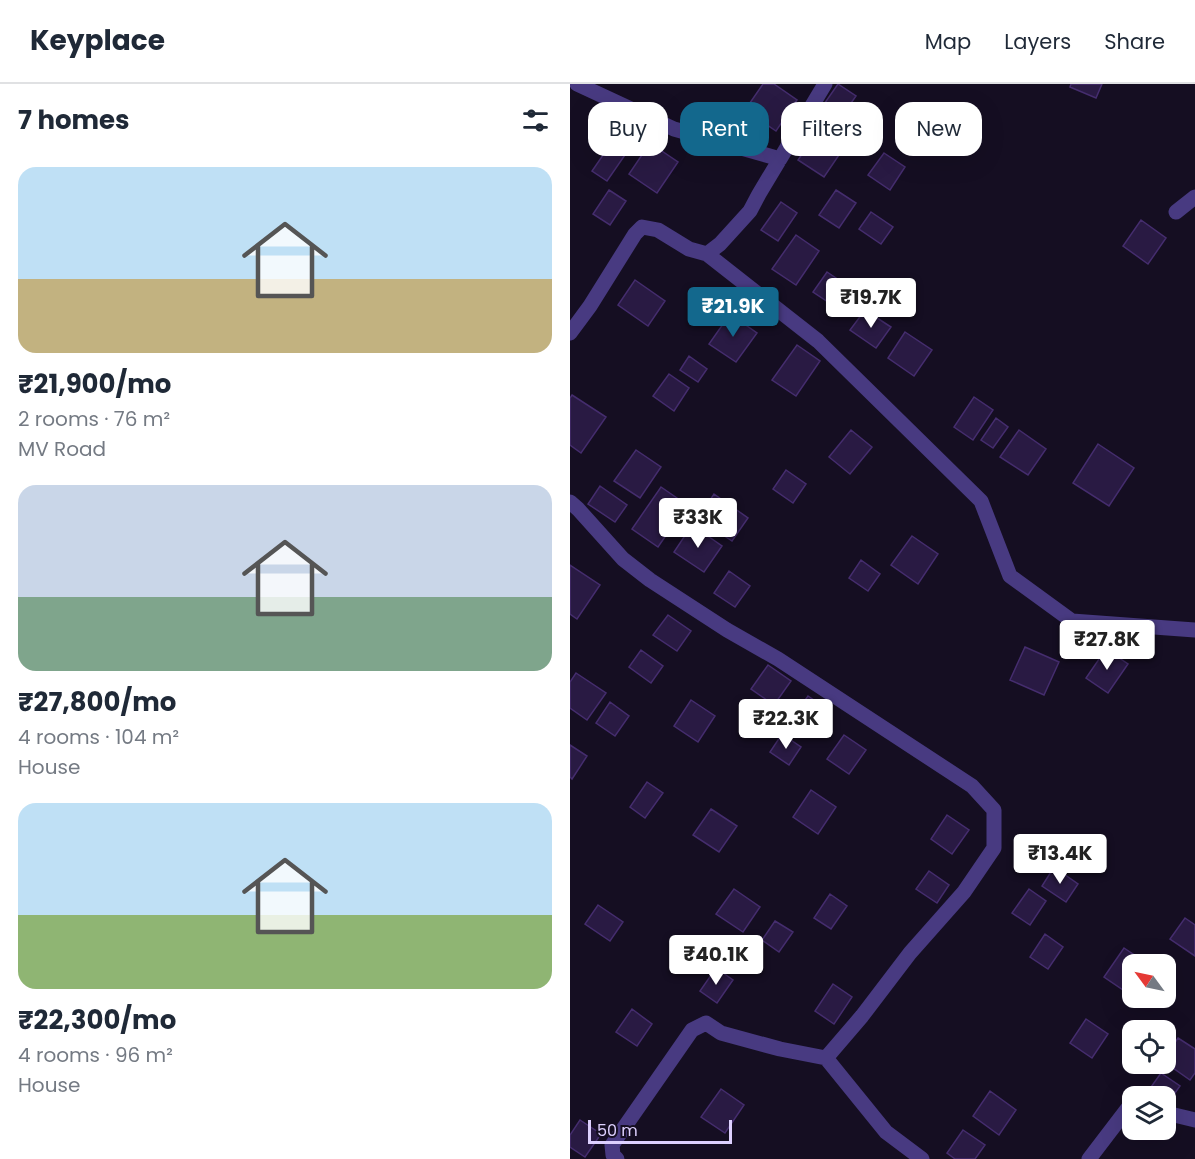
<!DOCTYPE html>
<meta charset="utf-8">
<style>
body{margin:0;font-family:Poppins,sans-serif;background:#f2f2f3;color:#1f2937;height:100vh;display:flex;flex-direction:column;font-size:22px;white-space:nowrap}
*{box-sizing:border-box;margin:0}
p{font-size:20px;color:#747a83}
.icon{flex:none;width:33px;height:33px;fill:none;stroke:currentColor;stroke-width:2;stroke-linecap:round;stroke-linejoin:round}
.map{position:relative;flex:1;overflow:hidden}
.panel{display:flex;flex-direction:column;background:#fff;width:570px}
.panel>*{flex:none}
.guide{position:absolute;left:18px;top:18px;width:516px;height:54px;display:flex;gap:12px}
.needle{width:39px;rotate:303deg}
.fabs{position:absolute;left:552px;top:870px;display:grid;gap:12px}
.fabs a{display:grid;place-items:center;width:54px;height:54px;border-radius:12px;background:#fff;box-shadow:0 6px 24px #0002;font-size:30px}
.scale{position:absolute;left:18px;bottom:15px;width:144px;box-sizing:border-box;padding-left:6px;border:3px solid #ddd0fe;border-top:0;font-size:16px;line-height:21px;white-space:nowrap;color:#ddd0fe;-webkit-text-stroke:4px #150e22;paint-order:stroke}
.price{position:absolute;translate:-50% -51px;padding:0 14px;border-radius:6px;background:#fff;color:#222;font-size:20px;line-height:39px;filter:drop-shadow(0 2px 3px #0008)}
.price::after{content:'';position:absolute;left:50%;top:36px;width:18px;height:14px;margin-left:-9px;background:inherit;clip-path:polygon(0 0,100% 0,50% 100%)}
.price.selected{background:#13688d;color:#fff}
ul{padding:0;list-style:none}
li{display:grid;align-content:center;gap:12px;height:318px;padding:0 18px}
li span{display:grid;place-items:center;height:186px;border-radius:18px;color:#555}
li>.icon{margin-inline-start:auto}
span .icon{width:108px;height:108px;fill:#fffc;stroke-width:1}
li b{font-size:26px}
h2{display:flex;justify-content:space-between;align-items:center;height:72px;padding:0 18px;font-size:26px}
.pill{padding:0 21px;border-radius:18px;background:#fff;box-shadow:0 6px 24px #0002;font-size:21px;line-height:54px}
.pill.selected{background:#13688d;color:#fff}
header{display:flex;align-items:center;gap:36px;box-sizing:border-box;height:84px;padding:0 30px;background:#fff;border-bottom:2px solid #e0e1e3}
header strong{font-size:28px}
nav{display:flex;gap:33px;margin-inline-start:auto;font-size:21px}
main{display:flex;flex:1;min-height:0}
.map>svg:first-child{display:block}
</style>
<header>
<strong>Keyplace</strong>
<nav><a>Map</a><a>Layers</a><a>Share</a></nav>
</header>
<main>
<section class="panel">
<h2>7 homes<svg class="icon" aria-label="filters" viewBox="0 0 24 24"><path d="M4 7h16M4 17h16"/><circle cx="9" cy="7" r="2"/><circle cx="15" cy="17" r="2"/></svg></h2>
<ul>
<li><span style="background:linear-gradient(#bfe0f5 60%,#c2b280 0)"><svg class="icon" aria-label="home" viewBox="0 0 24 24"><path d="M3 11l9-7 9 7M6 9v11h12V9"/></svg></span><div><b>₹21,900/mo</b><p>2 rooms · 76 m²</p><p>MV Road</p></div></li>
<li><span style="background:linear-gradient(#c9d6e8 60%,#7fa58c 0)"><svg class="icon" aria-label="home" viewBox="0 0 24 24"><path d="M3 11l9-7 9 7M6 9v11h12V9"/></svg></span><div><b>₹27,800/mo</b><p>4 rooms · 104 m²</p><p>House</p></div></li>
<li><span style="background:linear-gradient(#bfe0f5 60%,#8fb573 0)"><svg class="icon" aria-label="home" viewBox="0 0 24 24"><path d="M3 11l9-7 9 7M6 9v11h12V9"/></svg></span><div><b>₹22,300/mo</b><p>4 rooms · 96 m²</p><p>House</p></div></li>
</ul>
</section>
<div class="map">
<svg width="625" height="1075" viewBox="0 0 625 1075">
<rect width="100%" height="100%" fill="#150e22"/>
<path fill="#291a43" stroke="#452d6e" stroke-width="1.5" d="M193,0H204L227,16L206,47L175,26Z
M268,0L286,12L270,35L252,23Z
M501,0H532L526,14L500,3Z
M243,54L269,71L254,93L228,76Z
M80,59L108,78L87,109L59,90Z
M40,61L55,71L37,97L22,87Z
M314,69L335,83L320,106L298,91Z
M39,106L56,117L40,141L23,130Z
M266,106L286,119L269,144L249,131Z
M211,118L227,129L208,157L191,146Z
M301,128L323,143L311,160L289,145Z
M571,136L596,154L578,180L553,162Z
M226,151L249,167L226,201L202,185Z
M257,188L278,202L264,222L243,208Z
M65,196L95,217L78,242L48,221Z
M295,226L321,243L306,264L280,246Z
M160,230L187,249L166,278L139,260Z
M335,248L362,266L344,292L318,274Z
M227,261L250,277L226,312L202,296Z
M119,272L137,285L128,298L110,286Z
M99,290L119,304L104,327L83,312Z
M2,311L36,333L11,369L0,361V314Z
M404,313L423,326L403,356L384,343Z
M426,334L438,343L423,364L411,356Z
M281,346L302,363L280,390L259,373Z
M449,346L476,365L458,391L430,373Z
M528,360L564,384L539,422L503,399Z
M66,366L91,383L70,414L44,397Z
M216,386L236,400L223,419L203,405Z
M30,402L57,421L45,438L18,420Z
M91,403L117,421L88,463L62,445Z
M144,410L178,434L162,457L128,434Z
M122,441L152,462L134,488L104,468Z
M342,452L368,470L348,500L321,481Z
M291,476L310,490L298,507L279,494Z
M0,481L30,501L7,535L0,530Z
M159,487L180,502L165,523L144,509Z
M98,531L121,547L107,567L83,551Z
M455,563L489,578L474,611L440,596Z
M536,565L558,580L538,609L516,594Z
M71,566L93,582L81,599L59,583Z
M198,581L221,597L204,621L181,605Z
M6,589L36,609L17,636L0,624V598Z
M238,612L260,627L243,651L221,636Z
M121,616L145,632L128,658L104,642Z
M40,618L59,632L45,652L26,639Z
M212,650L231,663L219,681L200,668Z
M274,651L296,666L279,690L257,675Z
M0,661L17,672L2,695L0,693Z
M77,698L93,709L75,734L60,723Z
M241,706L266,723L248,750L223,733Z
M141,725L167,742L149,768L123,751Z
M377,731L399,746L382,770L361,755Z
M484,783L508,800L496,818L472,802Z
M359,787L379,801L367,819L346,805Z
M164,805L190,823L173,848L146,830Z
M459,805L476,817L460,841L442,829Z
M260,810L277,822L261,845L244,834Z
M28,821L53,838L40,857L15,840Z
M615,834L625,841V872L600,855Z
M205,837L223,848L209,868L192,856Z
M475,850L493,863L478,885L460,873Z
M554,864L578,880H562V912L534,893Z
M146,884L163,896L147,919L130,907Z
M263,900L282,913L264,940L245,927Z
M62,925L82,940L67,962L46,948Z
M516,935L538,950L522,974L500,959Z
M608,954L625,965V989L620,996L596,979V972Z
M591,989L610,1002L600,1016L581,1003Z
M151,1005L174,1021L155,1049L131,1033Z
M420,1007L446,1026L429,1051L403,1032Z
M10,1036L31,1050L15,1073L0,1063V1051Z
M393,1046L415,1061L405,1075H385L377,1069Z"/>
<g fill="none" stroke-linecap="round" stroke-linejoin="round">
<path stroke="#483a81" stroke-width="15" d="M7,0L104,45L210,75
M606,128L625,113
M137,170L248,257L411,417L440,492L502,537L625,546
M0,249L20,222L65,150L72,143L88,146L119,165L137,170L150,160L180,127L189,110L255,0
M0,418L8,425L53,475L80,496L157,546L208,575L402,702L424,726V764L394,808L340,869L292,932L256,974L316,1048L352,1075
M596,1029L625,1036
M47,1075L43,1071L42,1061L122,946L136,939L151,949L210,965L256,974
M519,1075L561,1020H562"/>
</g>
</svg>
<div class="fabs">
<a><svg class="needle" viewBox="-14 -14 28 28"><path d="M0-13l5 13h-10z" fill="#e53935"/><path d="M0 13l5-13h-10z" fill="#747a83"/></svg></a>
<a><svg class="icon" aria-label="locate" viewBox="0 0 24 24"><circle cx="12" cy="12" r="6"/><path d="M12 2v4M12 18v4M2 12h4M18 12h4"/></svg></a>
<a><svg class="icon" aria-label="layers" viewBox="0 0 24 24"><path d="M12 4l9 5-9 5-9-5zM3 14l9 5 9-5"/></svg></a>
</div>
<div class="scale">50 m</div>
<b class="price" style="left:301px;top:245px">₹19.7K</b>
<b class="price selected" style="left:163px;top:254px">₹21.9K</b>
<b class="price" style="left:128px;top:465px">₹33K</b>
<b class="price" style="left:537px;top:587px">₹27.8K</b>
<b class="price" style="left:216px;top:666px">₹22.3K</b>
<b class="price" style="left:490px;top:801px">₹13.4K</b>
<b class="price" style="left:146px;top:902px">₹40.1K</b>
<div class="guide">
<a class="pill">Buy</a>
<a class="pill selected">Rent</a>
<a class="pill">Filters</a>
<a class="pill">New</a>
</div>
</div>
</main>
